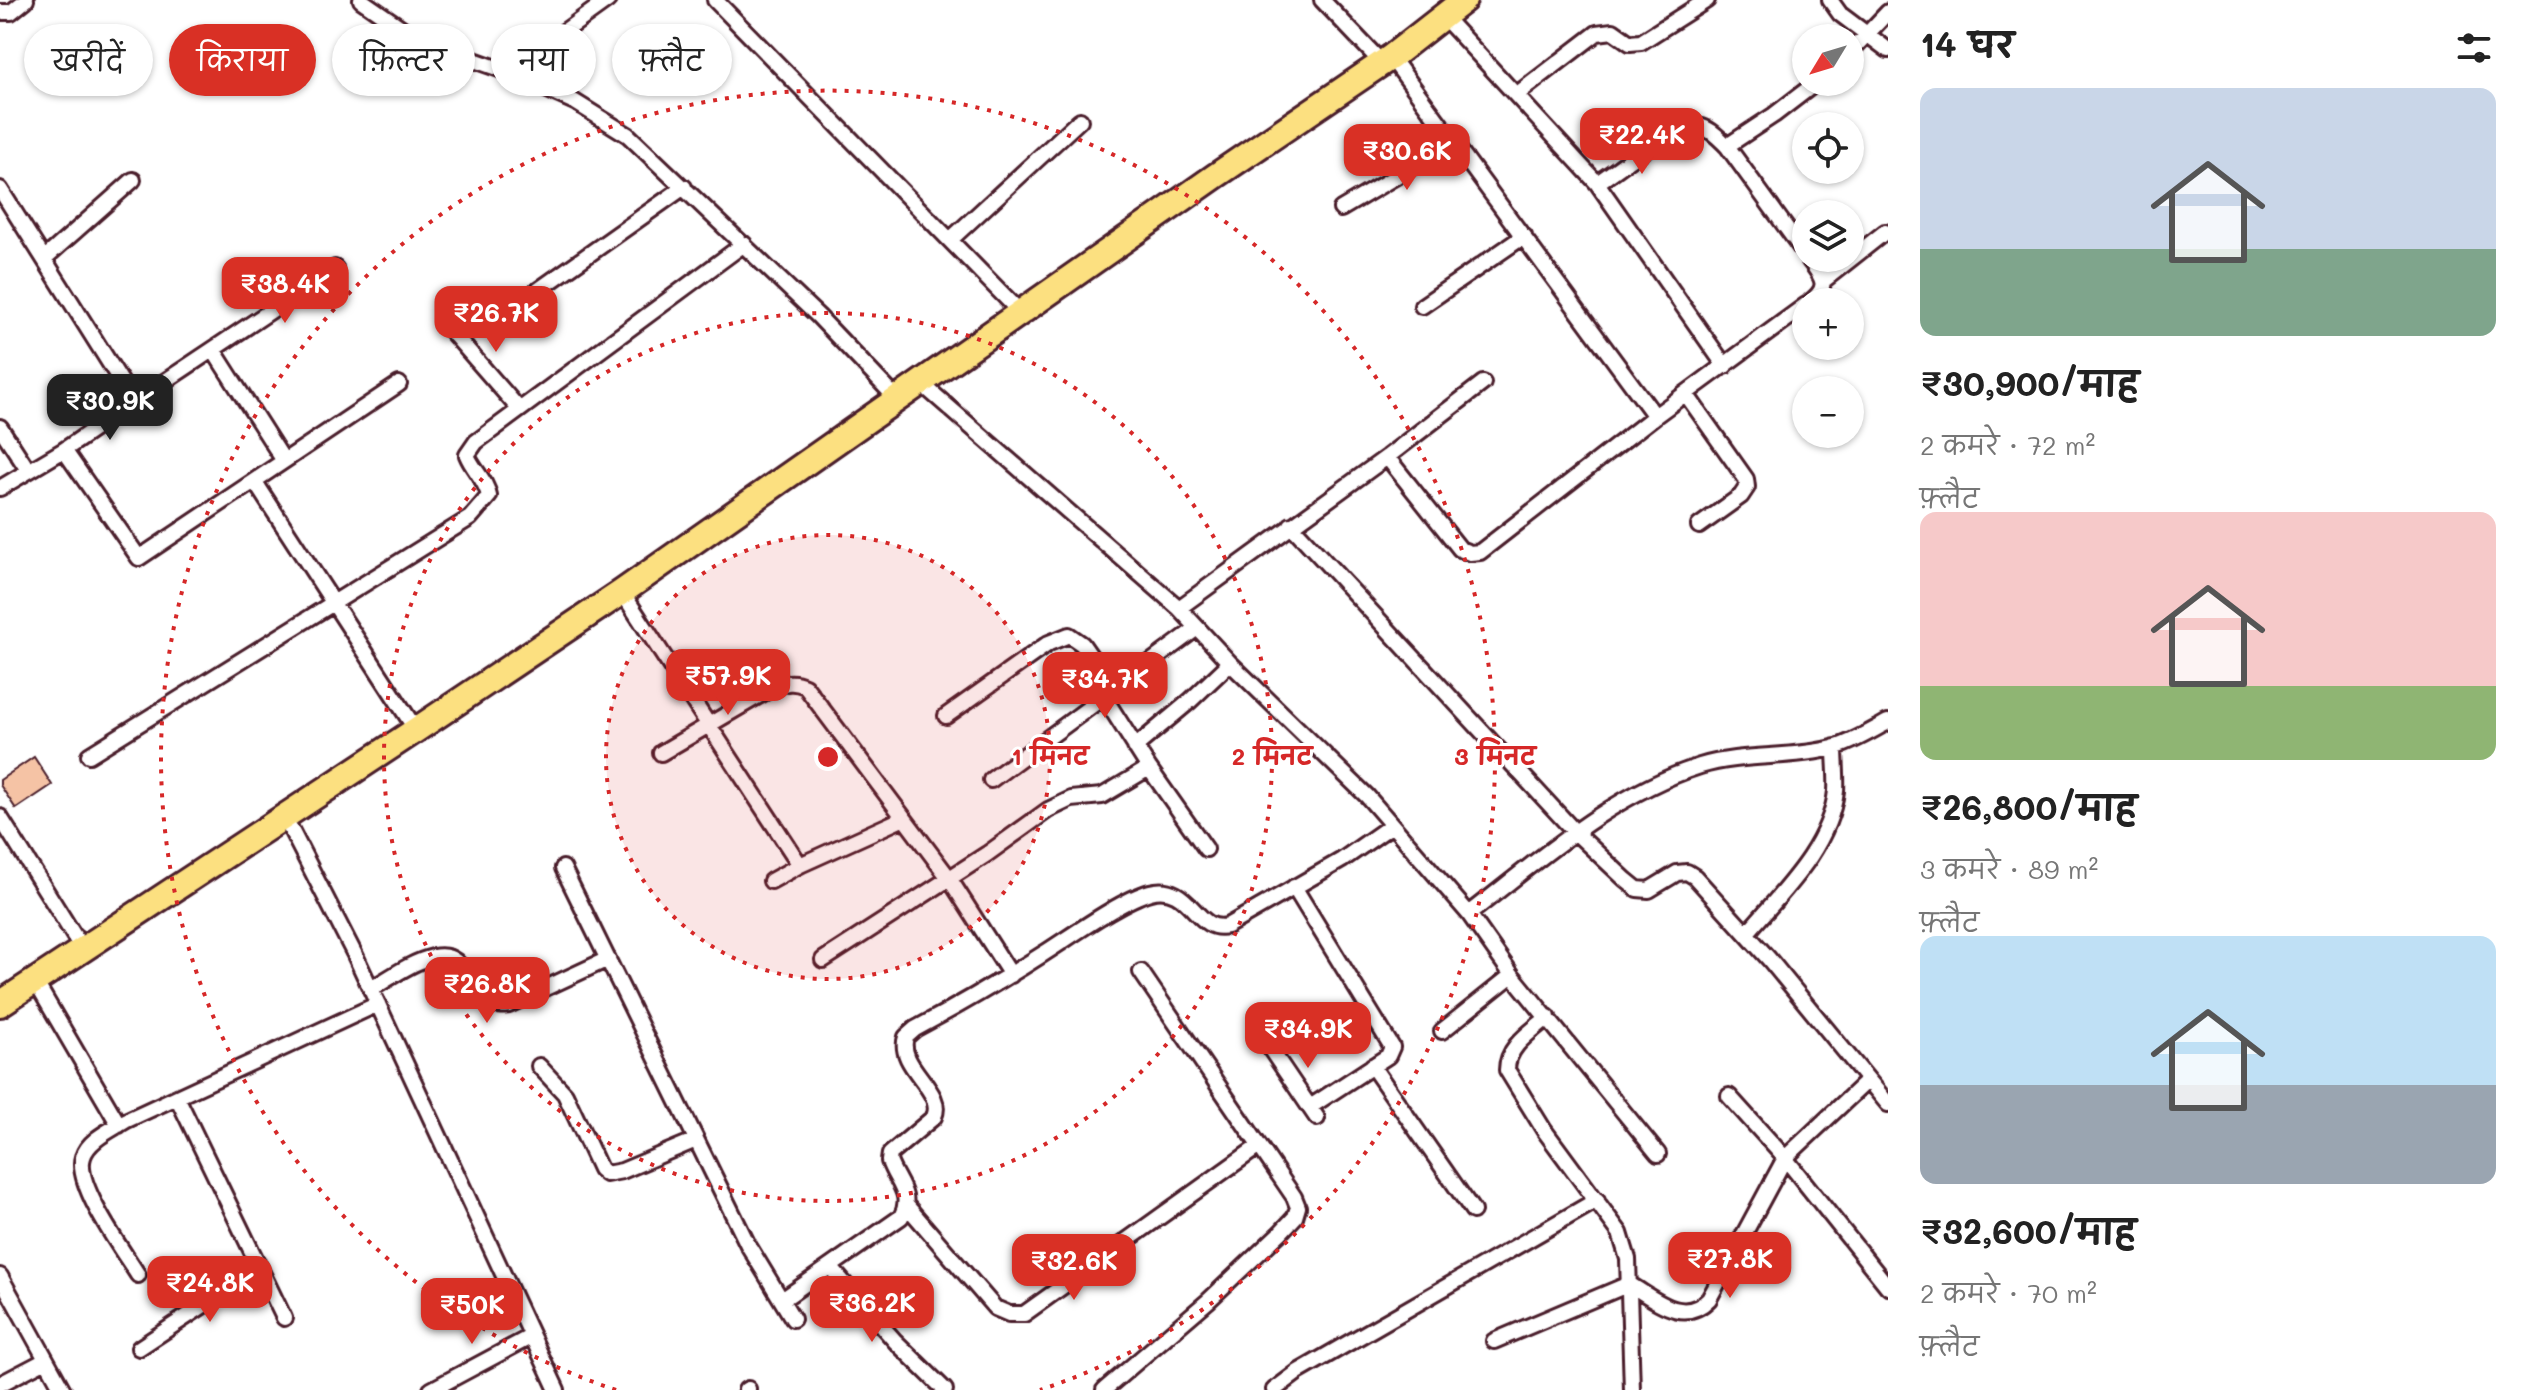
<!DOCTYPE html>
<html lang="hi">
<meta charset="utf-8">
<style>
body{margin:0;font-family:Mali,"Playpen Sans Deva",sans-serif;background:#f2f2f2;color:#222;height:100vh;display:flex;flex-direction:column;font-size:30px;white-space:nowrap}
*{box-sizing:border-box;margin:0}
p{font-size:26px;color:#767676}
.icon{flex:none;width:44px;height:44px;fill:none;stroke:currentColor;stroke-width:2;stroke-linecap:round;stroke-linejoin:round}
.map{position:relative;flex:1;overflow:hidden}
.panel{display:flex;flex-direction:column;background:#fff;width:640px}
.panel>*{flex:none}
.top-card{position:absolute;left:24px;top:24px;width:760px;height:72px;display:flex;gap:16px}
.needle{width:52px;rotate:232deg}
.buttons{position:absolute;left:1792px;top:24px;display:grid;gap:16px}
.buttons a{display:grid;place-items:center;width:72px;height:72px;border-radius:50%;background:#fff;box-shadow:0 2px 6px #0004;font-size:40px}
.price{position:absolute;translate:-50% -68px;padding:0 18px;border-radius:16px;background:#d93025;color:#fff;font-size:26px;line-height:52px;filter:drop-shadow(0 2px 4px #0008)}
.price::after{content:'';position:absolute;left:50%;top:48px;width:24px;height:18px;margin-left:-12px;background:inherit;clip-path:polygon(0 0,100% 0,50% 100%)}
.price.current{background:#222;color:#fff}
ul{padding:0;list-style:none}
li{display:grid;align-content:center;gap:16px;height:424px;padding:0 32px}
li span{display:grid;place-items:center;height:248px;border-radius:16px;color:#555}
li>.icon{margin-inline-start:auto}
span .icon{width:144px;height:144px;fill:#fffc;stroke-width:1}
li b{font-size:34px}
h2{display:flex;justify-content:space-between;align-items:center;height:96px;padding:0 32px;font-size:34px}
.tag{padding:0 28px;border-radius:36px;background:#fff;box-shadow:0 2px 6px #0004;font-size:28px;line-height:72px}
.tag.current{background:#d93025;color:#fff}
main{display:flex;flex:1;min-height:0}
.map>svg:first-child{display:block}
</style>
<main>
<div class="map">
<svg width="1888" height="1390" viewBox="0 0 1888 1390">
<rect width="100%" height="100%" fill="#fff"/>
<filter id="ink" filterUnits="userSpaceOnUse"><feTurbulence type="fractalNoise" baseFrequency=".0125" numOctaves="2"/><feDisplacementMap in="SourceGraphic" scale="16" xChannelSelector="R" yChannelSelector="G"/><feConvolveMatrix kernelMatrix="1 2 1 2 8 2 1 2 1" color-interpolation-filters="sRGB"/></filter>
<g filter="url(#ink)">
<path fill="#f5c3a5" stroke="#4a1f2b" stroke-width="2" d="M34,757L52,785L16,809L0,785V780Z"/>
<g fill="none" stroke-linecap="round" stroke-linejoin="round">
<defs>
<path id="minor" d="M361,0L403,29L437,47L508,72L575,102L628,135L818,316L898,400
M715,0L1021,313
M1322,0L1382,63
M1830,0L1840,14L1888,50
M0,12H11L26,0
M1443,16L1597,183
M1850,52L1888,12
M1391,57L1655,416
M508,72L608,0
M1516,95L1597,33L1613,31L1630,43L1641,42L1707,0
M1727,146L1806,255
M0,189L134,402L335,268
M1341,209L1454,142
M950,240L1080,120
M45,258L133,180
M1808,258C1821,277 1832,285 1810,302
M1823,281L1885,232
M523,301L684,187
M1422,306L1524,236
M445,324L519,409
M1725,366L1597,183C1619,169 1677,120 1702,127C1712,130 1720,139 1727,146L1774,115L1817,82
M922,384L1179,608L1230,663L1367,796L1469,914L1512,975L1658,1154
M1686,394L1746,479L1747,487L1741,496L1699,526
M0,427L28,470
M64,450L134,402
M1387,457L1460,549L1470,553L1480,552L1655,416L1806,305
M284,461L399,384
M255,482L416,730
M0,488L64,450L139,558L284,461L214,351
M1291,525L1575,832L1626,880L1637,889L1649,890L1677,873L1687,872L1695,877L1769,959L1888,1104
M622,592L800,865
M1179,608L1387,457L1483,383
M1104,697L1149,768L1206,849
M946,716L1049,643L1069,635L1082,644L1114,690
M1135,747L1190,701L1230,663
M661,753L772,688C785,683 792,680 805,686L949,878L1011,975
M89,755L470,518L489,496C486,480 473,470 467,455L476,442L744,244
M991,780L1197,628
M284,816L355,955L557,1390
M0,817L83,950
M563,868L748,1245L793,1319
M771,881L800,865L902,819
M1294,887L1392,1047L1388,1056L1310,1107
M1469,914C1540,859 1612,794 1700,766C1743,753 1789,759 1833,748C1852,743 1871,731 1888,722
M1747,933C1781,893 1830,847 1836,791C1837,777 1835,762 1835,747
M823,960L987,854L1048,810L1071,799L1102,796L1149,768
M35,981L119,1125
M371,989C390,978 411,962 433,957C477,948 457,1012 509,1005L608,959
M1548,1017C1531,1032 1507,1046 1507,1070L1544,1130L1620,1233L1628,1259L1632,1390
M1442,1031L1512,975
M1267,1044L1317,1118
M539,1066L565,1094L600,1169L606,1174L622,1171L696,1140
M1372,1066L1473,1211
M1729,1096L1785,1158L1888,1287
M177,1097L284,1318
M907,1206L995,1308L1009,1314H1024L1259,1146
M831,1268L895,1341L945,1390
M138,1275C123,1251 74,1184 83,1157C88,1140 111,1130 125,1121L378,1004
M0,1276L63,1390
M782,1300L901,1217C914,1195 896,1182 889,1161L890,1154L934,1117C946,1090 896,1067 906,1037L915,1029C958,1006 1001,981 1043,954C1070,937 1121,900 1150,892C1191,881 1195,934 1227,926L1342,860L1392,825
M1494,1341L1629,1284C1655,1299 1683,1326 1709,1299L1785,1158L1867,1081
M139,1348L260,1268
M0,1384L46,1360
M431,1390L532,1336
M746,1390L748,1389
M1104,1390L1208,1301L1280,1233L1295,1217L1298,1207L1294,1197L1141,972
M1274,1390L1298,1372L1597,1200"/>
<path id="primary" d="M0,1004L416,730L622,592L1214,177L1391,57L1464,0"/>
</defs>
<use href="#minor" stroke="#4a1f2b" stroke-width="20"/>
<use href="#primary" stroke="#4a1f2b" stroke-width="30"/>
<use href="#minor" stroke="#fff" stroke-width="14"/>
<use href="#primary" stroke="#fce080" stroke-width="24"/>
</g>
</g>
<circle cx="828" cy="757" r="222" fill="#d62828" fill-opacity=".12"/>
<g fill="none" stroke="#d62828" stroke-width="4" stroke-dasharray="4 8">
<circle cx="828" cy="757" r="222"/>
<circle cx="828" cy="757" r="444"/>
<path d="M616 1390A667 667 0 1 1 1040 1390"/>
</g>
<circle cx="828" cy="757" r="12" fill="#d62828" stroke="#fff" stroke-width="4"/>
<g font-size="24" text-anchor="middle" font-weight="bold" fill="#d62828" stroke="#fff" stroke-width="6" stroke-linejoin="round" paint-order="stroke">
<text x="1050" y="765">1 मिनट</text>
<text x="1272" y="765">2 मिनट</text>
<text x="1495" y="765">3 मिनट</text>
</g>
</svg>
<div class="buttons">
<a><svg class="needle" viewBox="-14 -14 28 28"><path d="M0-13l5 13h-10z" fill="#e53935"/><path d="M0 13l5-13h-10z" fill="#767676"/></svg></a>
<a><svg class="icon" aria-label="locate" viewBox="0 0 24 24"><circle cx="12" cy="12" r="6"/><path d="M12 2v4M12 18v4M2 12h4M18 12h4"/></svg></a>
<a><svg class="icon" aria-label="layers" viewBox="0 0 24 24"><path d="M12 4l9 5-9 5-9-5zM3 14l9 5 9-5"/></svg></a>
<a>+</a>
<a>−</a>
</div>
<b class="price" style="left:1642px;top:176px">₹22.4K</b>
<b class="price" style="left:1407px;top:192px">₹30.6K</b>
<b class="price" style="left:285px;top:325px">₹38.4K</b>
<b class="price" style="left:496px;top:354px">₹26.7K</b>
<b class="price current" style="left:110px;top:442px">₹30.9K</b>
<b class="price" style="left:728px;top:717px">₹57.9K</b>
<b class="price" style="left:1105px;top:720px">₹34.7K</b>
<b class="price" style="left:487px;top:1025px">₹26.8K</b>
<b class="price" style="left:1308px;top:1070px">₹34.9K</b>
<b class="price" style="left:1730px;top:1300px">₹27.8K</b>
<b class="price" style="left:1074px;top:1302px">₹32.6K</b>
<b class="price" style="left:210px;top:1324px">₹24.8K</b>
<b class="price" style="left:872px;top:1344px">₹36.2K</b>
<b class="price" style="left:472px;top:1346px">₹50K</b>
<div class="top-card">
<a class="tag">खरीदें</a>
<a class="tag current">किराया</a>
<a class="tag">फ़िल्टर</a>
<a class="tag">नया</a>
<a class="tag">फ़्लैट</a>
</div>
</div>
<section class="panel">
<h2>14 घर<svg class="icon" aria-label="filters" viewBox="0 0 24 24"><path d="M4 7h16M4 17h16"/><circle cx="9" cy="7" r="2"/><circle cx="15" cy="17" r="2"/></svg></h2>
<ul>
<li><span style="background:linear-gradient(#c9d6e8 65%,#7fa58c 0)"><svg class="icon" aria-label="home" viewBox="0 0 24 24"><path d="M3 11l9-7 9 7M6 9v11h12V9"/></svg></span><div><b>₹30,900/माह</b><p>2 कमरे · 72 m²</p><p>फ़्लैट</p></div></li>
<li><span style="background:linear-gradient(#f6c9c9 70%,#8fb573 0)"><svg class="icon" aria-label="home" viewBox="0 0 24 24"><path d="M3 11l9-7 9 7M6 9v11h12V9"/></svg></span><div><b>₹26,800/माह</b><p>3 कमरे · 89 m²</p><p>फ़्लैट</p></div></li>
<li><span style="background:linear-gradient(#bfe0f5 60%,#9aa5b1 0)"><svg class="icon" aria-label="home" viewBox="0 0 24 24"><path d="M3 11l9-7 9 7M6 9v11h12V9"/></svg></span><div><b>₹32,600/माह</b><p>2 कमरे · 70 m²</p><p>फ़्लैट</p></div></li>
</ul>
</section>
</main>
